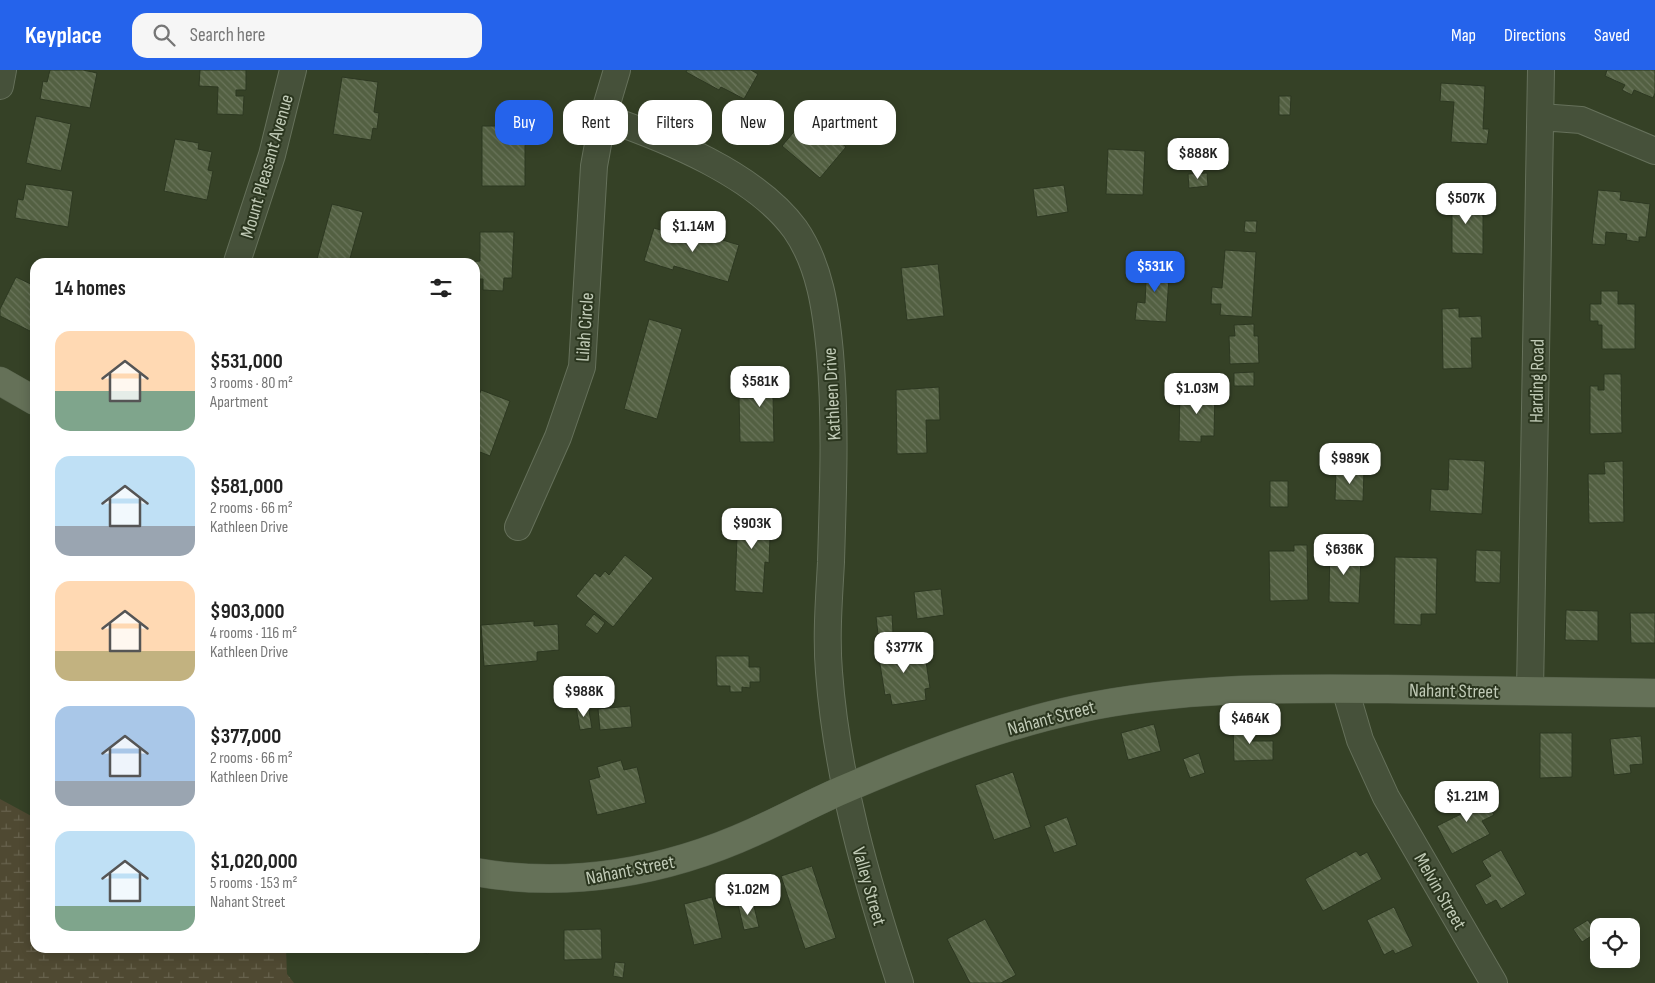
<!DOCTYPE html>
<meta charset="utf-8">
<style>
body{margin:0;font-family:"Sofia Sans Condensed",sans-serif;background:#f6f6f6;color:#222;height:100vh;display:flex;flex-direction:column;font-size:19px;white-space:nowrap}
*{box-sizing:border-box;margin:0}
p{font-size:16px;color:#767676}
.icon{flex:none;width:28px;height:28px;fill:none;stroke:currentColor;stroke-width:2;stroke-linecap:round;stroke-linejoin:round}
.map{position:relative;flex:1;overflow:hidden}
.details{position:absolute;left:30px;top:188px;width:450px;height:695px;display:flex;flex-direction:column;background:#fff;border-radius:15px;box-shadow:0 2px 12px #0003}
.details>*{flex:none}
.guide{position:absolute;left:495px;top:30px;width:475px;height:45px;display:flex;gap:10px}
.fabs{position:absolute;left:1590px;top:848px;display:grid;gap:10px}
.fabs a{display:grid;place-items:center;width:50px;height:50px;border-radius:10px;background:#fff;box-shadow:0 2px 12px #0003;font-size:25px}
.price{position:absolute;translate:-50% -42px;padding:0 11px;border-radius:10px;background:#fff;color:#222;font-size:16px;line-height:32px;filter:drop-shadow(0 1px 2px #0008)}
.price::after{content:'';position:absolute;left:50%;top:30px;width:15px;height:11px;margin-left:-8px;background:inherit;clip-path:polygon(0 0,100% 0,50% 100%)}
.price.current{background:#2563eb;color:#fff}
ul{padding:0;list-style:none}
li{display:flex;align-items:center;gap:15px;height:125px;padding:0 25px}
li span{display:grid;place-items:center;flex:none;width:140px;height:100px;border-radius:15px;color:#555}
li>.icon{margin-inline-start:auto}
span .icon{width:60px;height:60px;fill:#fffc;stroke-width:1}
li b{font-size:21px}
h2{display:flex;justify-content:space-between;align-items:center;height:60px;padding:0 25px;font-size:21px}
.pill{padding:0 18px;border-radius:15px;background:#fff;box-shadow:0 2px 12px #0003;font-size:18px;line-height:45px}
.pill.current{background:#2563eb;color:#fff}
header{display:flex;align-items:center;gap:30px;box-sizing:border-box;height:70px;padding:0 25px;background:#2563eb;color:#fff}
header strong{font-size:24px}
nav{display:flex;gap:28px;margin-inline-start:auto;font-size:18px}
.search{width:350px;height:45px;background:#f6f6f6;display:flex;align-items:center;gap:12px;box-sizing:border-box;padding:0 18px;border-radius:15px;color:#767676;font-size:19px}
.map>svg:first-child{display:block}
</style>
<header>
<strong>Keyplace</strong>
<div class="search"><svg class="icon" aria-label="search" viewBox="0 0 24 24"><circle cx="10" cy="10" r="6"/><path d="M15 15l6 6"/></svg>Search here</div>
<nav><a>Map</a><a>Directions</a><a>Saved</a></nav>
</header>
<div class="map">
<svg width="1655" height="913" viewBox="0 0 1655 913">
<defs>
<pattern id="wetland-marsh" width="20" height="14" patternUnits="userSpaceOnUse" patternTransform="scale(1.25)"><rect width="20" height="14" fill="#4f4932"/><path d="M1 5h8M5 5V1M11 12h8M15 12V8" fill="none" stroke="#67624d"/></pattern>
<pattern id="building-back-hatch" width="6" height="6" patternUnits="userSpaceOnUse" patternTransform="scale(1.25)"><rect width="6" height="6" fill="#536042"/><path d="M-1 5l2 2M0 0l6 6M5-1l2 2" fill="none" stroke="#6a755b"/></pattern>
</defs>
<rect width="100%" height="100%" fill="#354126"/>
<path fill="url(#wetland-marsh)" d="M0,729L35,748V878H286L287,904L294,913H0Z"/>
<path fill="url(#building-back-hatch)" stroke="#2d3821" d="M50,0H83L97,3L90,38L40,29L43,11L47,12Z
M200,0H246V20H236V26H244L243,45L217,44L218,17L199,16Z
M687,0H751L758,4L744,29L721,17L719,20L686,2Z
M1607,0H1655V23L1653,28L1634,20L1632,25L1622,20L1625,15L1605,6Z
M342,7L378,12L374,42L379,43L377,59L373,58L371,70L333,64Z
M1441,13L1485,16L1483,59H1489L1487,74L1451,72L1454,32L1440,31Z
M1279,26H1291L1290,45H1279Z
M808,45L846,77L820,108L782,76Z
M36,46L71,54L61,101L26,93Z
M482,56H525V116H482Z
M175,69L199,73L198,79L212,82L208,100L213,101L207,130L164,121Z
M1108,79L1145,81L1143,125L1106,124Z
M1207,103L1208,116L1189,118L1188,104Z
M26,114L73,121L68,157L15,148L18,129L23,130Z
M1064,115L1068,142L1037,147L1033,119Z
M1452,118H1467V135H1483V184L1452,183Z
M1598,120L1621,122L1620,130L1650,134L1646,167H1639V172L1626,170L1627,164L1606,162L1605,175L1592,174Z
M332,134L363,142L349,192H330L317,189Z
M1245,151H1257L1256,163L1244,162Z
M654,158L684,167L686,159L739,175L728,212L674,196L673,200L644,191Z
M480,162H514L512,208H504L503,221L483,220V209H475V192H465L480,191Z
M1225,180L1256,182L1252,247L1220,245L1221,234H1211L1212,217L1222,218Z
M1147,191L1170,192L1166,252L1135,250L1137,232L1145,233Z
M938,194L944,246L907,250L901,198Z
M16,207L35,216V257L32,262L0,246V239Z
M1601,221H1618V234H1635V279H1602V255H1598V251H1590V234H1601Z
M1459,238V247L1481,246L1482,268H1471L1472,298L1443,299L1442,239Z
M649,249L682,259L657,349L624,339Z
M1254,254V266H1258L1259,293L1230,294L1229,266H1235L1234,255Z
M753,300H781V326H773L774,372H740L739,328H754Z
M1254,302V316H1234V303Z
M1604,304H1621L1622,363L1590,364V316H1598V320H1604Z
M939,317L940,350H926L927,383L897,384L896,320Z
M481,320L510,331L490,386L475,380V337Z
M1180,320H1215L1214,366H1201V372L1179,371Z
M1449,389L1485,391L1482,444L1430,441L1431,419L1448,420Z
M1623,391L1624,452L1589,453L1588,404H1605L1604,392Z
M1336,400H1364L1363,431L1335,430Z
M1270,411H1288V437H1270Z
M738,440L771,441L769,493L765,492L763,523L735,521Z
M1330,473H1339V478H1349V488H1361L1359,533L1329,532Z
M1294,475H1307L1308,530L1270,531L1269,481H1294Z
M1476,480L1501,481L1500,513L1475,512Z
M625,485L653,508L613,557L576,526L595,503L600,507L605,501L609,505Z
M1395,487L1437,488L1436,544H1421V555L1394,554Z
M941,519L944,545L917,549L914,522Z
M1566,540L1598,541V571L1565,570Z
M1630,543H1655V573H1631Z
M594,544L605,553L597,564L585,555Z
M892,545L893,562L878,564L876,547Z
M534,551V556L558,554L559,580L537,582V591L484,596L481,555Z
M894,573L895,582L924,578L930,618L925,619L926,630L892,635L890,624L885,625L877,576Z
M716,586H749V597H760V612H750V618L742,617V622H730V616H717Z
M588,635L592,658L580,660L576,637Z
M630,636L632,657L600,660L598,639Z
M1154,654L1161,681L1128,690L1121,663Z
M1233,654H1251L1252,671H1273V690L1234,691Z
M1540,663H1572V707L1540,708Z
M1641,666L1643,694L1630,695L1631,703L1614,705L1610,669Z
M1199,683L1205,703L1190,708L1183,689Z
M621,690L624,700L637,697L646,733L597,745L589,710L600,707L597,697Z
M1013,702L1031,757L994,770L975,715Z
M1480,719L1494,745L1482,751L1490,764L1452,784L1437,756L1463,743L1457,731Z
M1067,747L1077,775L1054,783L1044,756Z
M1501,780L1526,824L1501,839L1496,830L1486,835L1475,815L1491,806L1482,791Z
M1356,781L1360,786L1367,782L1382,809L1323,841L1305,809Z
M812,796L836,868L805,879L781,806Z
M712,827L722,868L694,875L684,834Z
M753,832L759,857L744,860L738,835Z
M1394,837L1413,876L1395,884L1393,880L1384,885L1367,850Z
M985,849L1016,905L1001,913H970L947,869Z
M1588,850L1596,863L1582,872L1573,859Z
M601,859L602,889L564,890V860Z
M407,878H430L428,884Z
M615,892L625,893L623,908L613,906Z"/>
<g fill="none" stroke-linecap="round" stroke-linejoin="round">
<defs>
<path id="minor" d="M0,16L3,0
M603,47C666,69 755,104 795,159C820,195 826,240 830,283C836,352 833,422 831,492C829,529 826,566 829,602C837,709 867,812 900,913
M1541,47L1581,50L1655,81
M237,192L272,85L293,0
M518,457L558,367L582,297L594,96L603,47L617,0
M1345,619L1360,670L1386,727L1494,913
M1530,621L1541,0"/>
<path id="major" d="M0,311L35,331
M475,802C570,819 666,802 754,762C785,748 816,731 847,718C921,686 999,656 1078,639C1180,617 1283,618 1387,619C1476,620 1566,622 1655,623"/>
</defs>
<use href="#minor" stroke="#66715b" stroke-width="28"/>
<use href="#major" stroke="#525d47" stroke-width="29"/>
<use href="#minor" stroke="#46513a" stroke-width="26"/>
<use href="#major" stroke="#657158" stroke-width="28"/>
</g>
<g text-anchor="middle" stroke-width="4" stroke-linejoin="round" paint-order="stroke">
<g font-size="19" fill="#c1cbb7" stroke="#2b361f">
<text transform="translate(266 96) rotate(-74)" y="7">Mount Pleasant Avenue</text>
<text transform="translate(584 257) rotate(-86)" y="7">Lilah Circle</text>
<text transform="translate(1536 311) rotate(-89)" y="7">Harding Road</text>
<text transform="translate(831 324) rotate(-93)" y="7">Kathleen Drive</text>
<text transform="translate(1454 620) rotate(1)" y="7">Nahant Street</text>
<text transform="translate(1051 647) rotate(-15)" y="7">Nahant Street</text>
<text transform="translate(630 799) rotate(-11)" y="7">Nahant Street</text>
<text transform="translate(870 816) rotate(74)" y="7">Valley Street</text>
<text transform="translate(1441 821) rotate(60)" y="7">Melvin Street</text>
</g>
</g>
</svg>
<div class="fabs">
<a><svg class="icon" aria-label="locate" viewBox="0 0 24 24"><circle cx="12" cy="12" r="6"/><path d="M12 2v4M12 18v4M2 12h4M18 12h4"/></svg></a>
</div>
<b class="price" style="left:1198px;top:110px">$888K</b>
<b class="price" style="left:1466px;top:155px">$507K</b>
<b class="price" style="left:693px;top:183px">$1.14M</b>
<b class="price current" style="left:1155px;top:223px">$531K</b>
<b class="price" style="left:760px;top:338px">$581K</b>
<b class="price" style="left:1197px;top:345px">$1.03M</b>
<b class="price" style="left:1350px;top:415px">$989K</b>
<b class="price" style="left:752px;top:480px">$903K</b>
<b class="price" style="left:1344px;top:506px">$636K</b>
<b class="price" style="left:904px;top:604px">$377K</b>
<b class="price" style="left:584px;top:648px">$988K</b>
<b class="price" style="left:1250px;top:675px">$464K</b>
<b class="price" style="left:1467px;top:753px">$1.21M</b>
<b class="price" style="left:748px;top:846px">$1.02M</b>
<div class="guide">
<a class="pill current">Buy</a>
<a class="pill">Rent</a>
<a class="pill">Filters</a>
<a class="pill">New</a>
<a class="pill">Apartment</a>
</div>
<section class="details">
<h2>14 homes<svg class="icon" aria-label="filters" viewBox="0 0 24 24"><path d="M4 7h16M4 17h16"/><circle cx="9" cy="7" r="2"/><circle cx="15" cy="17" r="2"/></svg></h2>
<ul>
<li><span style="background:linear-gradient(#ffd9b3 60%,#7fa58c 0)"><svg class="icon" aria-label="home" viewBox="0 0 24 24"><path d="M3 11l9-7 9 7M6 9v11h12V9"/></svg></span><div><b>$531,000</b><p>3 rooms · 80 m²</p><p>Apartment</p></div></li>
<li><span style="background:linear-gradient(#bfe0f5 70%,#9aa5b1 0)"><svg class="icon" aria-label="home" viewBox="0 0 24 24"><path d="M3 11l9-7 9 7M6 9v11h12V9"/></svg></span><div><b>$581,000</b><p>2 rooms · 66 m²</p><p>Kathleen Drive</p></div></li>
<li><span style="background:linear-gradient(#ffd9b3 70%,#c2b280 0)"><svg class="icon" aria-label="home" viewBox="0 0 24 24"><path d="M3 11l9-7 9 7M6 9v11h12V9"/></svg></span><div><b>$903,000</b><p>4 rooms · 116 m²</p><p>Kathleen Drive</p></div></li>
<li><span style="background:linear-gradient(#a9c7e8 75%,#9aa5b1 0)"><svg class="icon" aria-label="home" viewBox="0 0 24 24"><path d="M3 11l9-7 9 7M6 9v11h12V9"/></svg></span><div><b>$377,000</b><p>2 rooms · 66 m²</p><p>Kathleen Drive</p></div></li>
<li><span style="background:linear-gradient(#bfe0f5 75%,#7fa58c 0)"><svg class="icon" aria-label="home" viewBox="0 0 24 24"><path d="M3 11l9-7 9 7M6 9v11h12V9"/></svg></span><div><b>$1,020,000</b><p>5 rooms · 153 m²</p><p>Nahant Street</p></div></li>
</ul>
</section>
</div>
